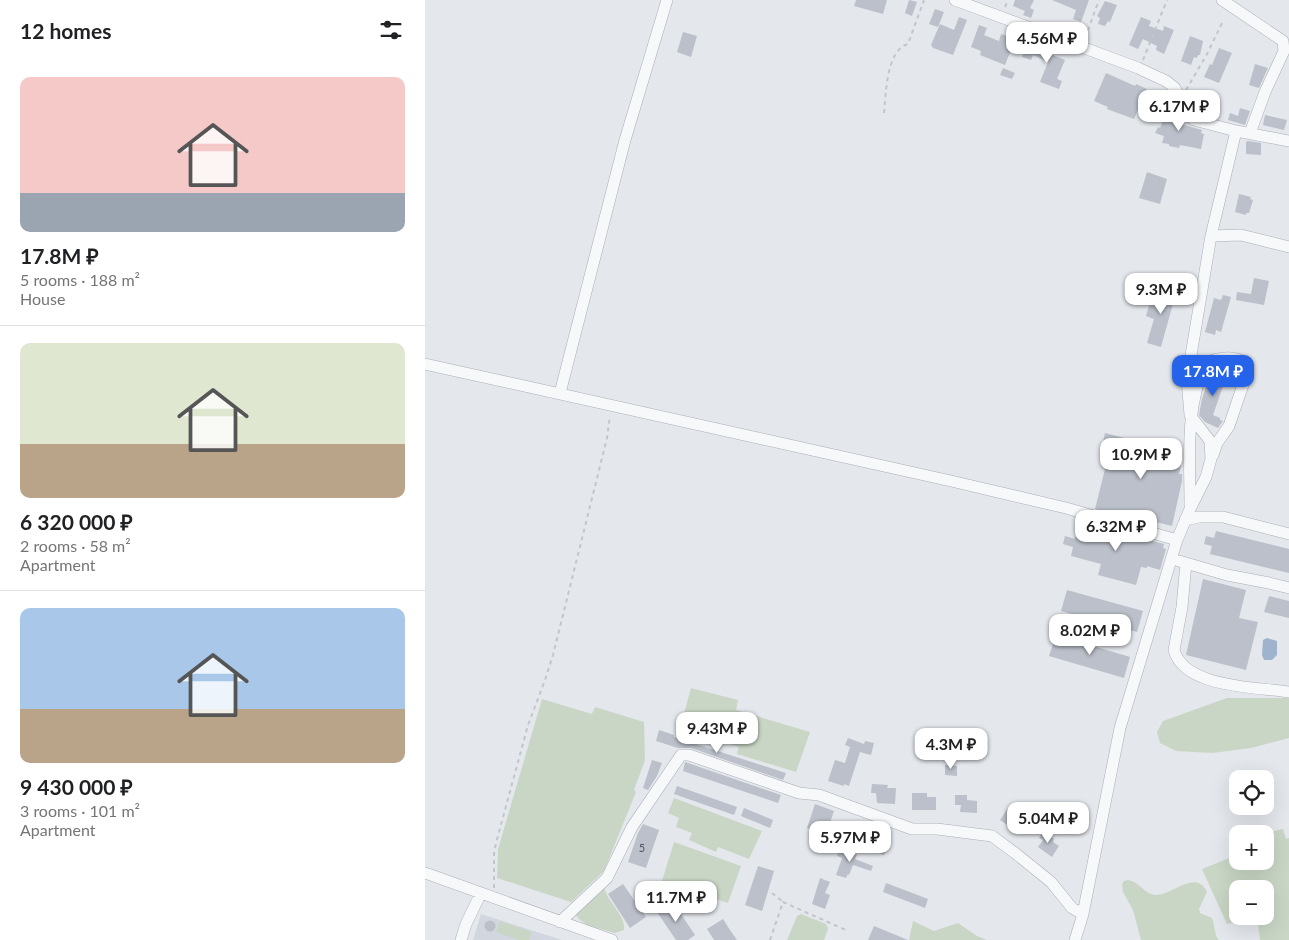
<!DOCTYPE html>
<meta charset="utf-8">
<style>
body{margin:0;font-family:Lato,sans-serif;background:#f2f2f2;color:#202124;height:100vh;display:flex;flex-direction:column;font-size:19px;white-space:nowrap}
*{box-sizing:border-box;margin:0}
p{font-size:16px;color:#757577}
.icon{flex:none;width:28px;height:28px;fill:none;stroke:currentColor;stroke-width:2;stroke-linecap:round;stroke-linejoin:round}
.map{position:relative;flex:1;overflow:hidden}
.details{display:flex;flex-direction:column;background:#fff;width:425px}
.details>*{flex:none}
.controls{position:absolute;left:804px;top:770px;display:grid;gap:10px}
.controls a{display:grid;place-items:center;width:45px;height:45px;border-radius:10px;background:#fff;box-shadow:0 5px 20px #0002;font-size:25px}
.price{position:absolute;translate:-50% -42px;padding:0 11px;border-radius:10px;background:#fff;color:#222;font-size:16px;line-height:32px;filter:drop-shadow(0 1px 2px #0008)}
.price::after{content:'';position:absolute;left:50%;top:30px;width:15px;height:11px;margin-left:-8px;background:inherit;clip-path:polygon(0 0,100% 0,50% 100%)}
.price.on{background:#2563eb;color:#fff}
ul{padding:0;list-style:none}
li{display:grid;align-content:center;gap:10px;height:265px;padding:0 20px}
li+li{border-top:1px solid #e0e0e0}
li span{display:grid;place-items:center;height:155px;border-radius:10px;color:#555}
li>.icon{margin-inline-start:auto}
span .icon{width:90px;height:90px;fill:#fffc;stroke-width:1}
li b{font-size:21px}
h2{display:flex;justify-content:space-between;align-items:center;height:60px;padding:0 20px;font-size:21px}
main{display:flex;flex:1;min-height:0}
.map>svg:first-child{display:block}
</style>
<main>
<section class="details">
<h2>12 homes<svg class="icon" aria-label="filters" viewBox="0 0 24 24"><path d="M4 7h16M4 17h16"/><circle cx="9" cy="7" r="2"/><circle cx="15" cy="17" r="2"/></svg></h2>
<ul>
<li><span style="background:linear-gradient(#f6c9c9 75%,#9aa5b1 0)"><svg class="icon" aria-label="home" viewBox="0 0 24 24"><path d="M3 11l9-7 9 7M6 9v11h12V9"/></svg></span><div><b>17.8M ₽</b><p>5 rooms · 188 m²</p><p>House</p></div></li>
<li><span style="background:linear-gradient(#dfe7d0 65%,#b9a48a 0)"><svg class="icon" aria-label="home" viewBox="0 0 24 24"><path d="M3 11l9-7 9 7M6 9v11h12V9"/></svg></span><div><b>6 320 000 ₽</b><p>2 rooms · 58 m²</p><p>Apartment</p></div></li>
<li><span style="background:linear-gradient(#a9c7e8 65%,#b9a48a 0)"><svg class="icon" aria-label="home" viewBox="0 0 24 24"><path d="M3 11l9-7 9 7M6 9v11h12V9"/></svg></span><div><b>9 430 000 ₽</b><p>3 rooms · 101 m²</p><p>Apartment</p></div></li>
</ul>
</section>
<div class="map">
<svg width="864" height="940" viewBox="0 0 864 940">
<rect width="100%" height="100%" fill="#e4e7ec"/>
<path fill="#d2d6de" d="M56,914L137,940H48Z"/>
<path fill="#c9d6c5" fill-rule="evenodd" d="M266,688L313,700L311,710L385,732L371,772L312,754L314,747L255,728Z
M802,698H864V738L826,748L787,753L751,751L735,743L732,732L738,721Z
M117,699L167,714L170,707L219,722L220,760L209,790L211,792L179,871L146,902L72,878L73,849Z
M249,798L337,831L324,859L293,847L291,852L264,840L267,833L251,827L254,818L243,813Z
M858,829L861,839L864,838V940H835L832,917L802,924L777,869L812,855V861H840V834H837ZM812,889H840V916H812Z
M249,842L316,866L303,903L237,881Z
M703,880C714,881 719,894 730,895C747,896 771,868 782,892L774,909L775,913L787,918C790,925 789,935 794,940H716L708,910L698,892L697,884L699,881Z
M179,887C182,902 201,915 199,930L190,933L162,925L154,919L151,915V910Z
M376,914L401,924L403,929L399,940H362L372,916Z
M75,921L107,932L104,940H94L71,932Z
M488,921L509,931L533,923L552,936L562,940H484Z"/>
<path fill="#9fb4cc" d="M842,638L852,641V655L847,660H839L837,655L838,640Z"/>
<path fill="#bbc0ca" d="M431,0H462L458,14L429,6Z
M484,0L492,2L487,16L480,13Z
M590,0H609L605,8L609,10L606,18L598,15L600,11L588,6Z
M627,0H664L656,22L648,19L651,10Z
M680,1L692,5L685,22L683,21L680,26L673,24L675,18L672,16Z
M510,9L519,12L513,27L504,24Z
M534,17L542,20L528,55L508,48L506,45L515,24L529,30Z
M716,17L726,21L724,26L738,31L739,26L749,30L739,54L731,50L732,46L718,39L713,49L704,45Z
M554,25L562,28L559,35L574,41L576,34L585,37L581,48L586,50L580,65L555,55L556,51L546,47Z
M258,32L272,36L266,57L252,52Z
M765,36L778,41L775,55H773L772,58L769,57L766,65L756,61Z
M622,42L629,45L625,54L640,60L632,79L637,81L634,89L615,82L623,62L608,55L606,60L597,57L601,45L619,52Z
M794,48L807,53L794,83L779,77L785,64L787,65Z
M830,64L843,68L834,88L824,85Z
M578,68L590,73L587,79L575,75Z
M681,73L710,86L711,84L722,89L709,119L682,109L683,107L669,101Z
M781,91L788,94L785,104L794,106L790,118L773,113Z
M736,94L745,97L739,112L732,110L735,103L733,102Z
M746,98L750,106L745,121L777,130L776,133L779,134L776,149L755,145L754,148L744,146V144L737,143L739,136L730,133L733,127L735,128Z
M815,108L825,111L820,125L803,120L805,113L813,116Z
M840,115L862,120L859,130L838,125Z
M823,141L836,143V155L821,154V142Z
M722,172L742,179L735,204L714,198Z
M814,194L826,197L825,199L828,200L824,213H821V215L810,212Z
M829,278L844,281L839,305L811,300L812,292L826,294Z
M738,285L752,289L736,347L722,343L729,319L721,316L725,302L733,304Z
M798,295L806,297L796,332L791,330L790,335L780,332L789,298L796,300Z
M790,367L803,372L788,415L795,418V420L798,421L793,428L780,422L774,415L777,399L787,368Z
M680,433L722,444L723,440L757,449V460L754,474H757V481L747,526L688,511L687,514L670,509L685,449L677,447Z
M655,520L681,527V529L739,544L738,548L741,549L735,570L722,566V568L716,567L711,585L673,575L676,564L646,556L648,547L638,544L640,536L650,539Z
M791,531L864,549V573L785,554L787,546L779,544L781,536L789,538Z
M778,579L821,590L814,618L833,622L821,670L761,655Z
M642,590L718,611L712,632L636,611Z
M844,596L864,601V618L839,612Z
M631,635L705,657L699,678L624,656Z
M234,730L249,735V737L361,773L358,780L266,748H253L231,741Z
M423,738L439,744L440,741L449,743L446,755L435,752L424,786L419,784V786L403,781L410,760L420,763L425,747L420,745Z
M227,760L237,763L232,776L223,790L218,788Z
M260,762L356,795L353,803L258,771Z
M520,765L532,766V776L520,775Z
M447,784L463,785L462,788H471L470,804L452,803L451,793H446Z
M252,786L312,807L309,815L249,794Z
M487,793H502V797H511V810H487Z
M530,795H542V800L552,801V813L535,812L536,805H530Z
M390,804L409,811L401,834L382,828Z
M585,805L596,812L594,815L602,820L594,833L575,820Z
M629,807L640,815L636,820L625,813Z
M319,808L348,820L345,828L316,816Z
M218,824L234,830L221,868L203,862L213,833Z
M618,831L629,839L628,842L634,846L627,857L613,847L618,840L614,838Z
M442,834L464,842L459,855L433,846L435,838L440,839Z
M415,848L432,855L430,859L448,866L446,871L428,865L424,875L423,874L421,878L411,875L417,858L412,856Z
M333,866L349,871L337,911L320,905Z
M395,878L405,882L400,893L405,895L400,909L387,904Z
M461,883L503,899L500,908L458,892Z
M198,884L221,917L205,928L183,894Z
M248,902L270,935L263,940H251L232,912Z
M298,919L303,927L312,940H289L282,929Z
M59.5 926a5.5 5.5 0 1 1 11 0a5.5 5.5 0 1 1-11 0Z
M449,926L483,940H443Z"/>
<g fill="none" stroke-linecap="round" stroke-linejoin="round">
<defs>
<path id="minor" d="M530,0L713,68L741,81L750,88L761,112L769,120L811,131L864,141
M797,0L858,41L859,51L840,92L825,133
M786,236L816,235L864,247
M0,364L526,481L641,508L752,540
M135,393L200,140L242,0
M765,505C765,458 760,406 781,363C793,357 811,355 821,364L822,373L804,426L792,443L788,455
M760,520L774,517H798L864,534
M754,561L802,575L844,583L864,588
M761,563L757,607L749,650C759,688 832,687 864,692
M0,873L187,940
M135,922L182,878L207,827L256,755H264L374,793L394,795L487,829H512L567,836L590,853L626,882L647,908L658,914
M36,940L41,924L56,893
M650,940L658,914L695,728L752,540L765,509L781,477L786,459L785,441L765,415L762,379L786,236L811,131"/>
</defs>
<use href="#minor" stroke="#a9aeb7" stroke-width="12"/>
<path stroke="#c2c5cb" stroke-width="2" stroke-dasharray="4 4" stroke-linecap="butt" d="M580,7L583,0
M660,38L674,0
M718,60L742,0
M761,90L782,54L798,21
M459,113C461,95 461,50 483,44L499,0
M69,888V854L71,843L103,725L120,680L128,655L182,438L185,416
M347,893L358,902
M345,940L358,902L423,931"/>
<use href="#minor" stroke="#f7f8fa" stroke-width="11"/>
</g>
<g text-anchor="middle" stroke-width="5" stroke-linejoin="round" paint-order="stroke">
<g font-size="11" fill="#4f5766">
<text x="217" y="852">5</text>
</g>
</g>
</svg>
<div class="controls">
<a><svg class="icon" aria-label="locate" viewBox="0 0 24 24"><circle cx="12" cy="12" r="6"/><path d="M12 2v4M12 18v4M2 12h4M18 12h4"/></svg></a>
<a>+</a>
<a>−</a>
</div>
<b class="price" style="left:622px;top:64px">4.56M ₽</b>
<b class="price" style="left:754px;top:132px">6.17M ₽</b>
<b class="price" style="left:736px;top:315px">9.3M ₽</b>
<b class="price on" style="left:788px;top:397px">17.8M ₽</b>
<b class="price" style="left:716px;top:480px">10.9M ₽</b>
<b class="price" style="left:691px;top:552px">6.32M ₽</b>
<b class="price" style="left:665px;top:656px">8.02M ₽</b>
<b class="price" style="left:292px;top:754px">9.43M ₽</b>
<b class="price" style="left:526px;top:770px">4.3M ₽</b>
<b class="price" style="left:623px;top:844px">5.04M ₽</b>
<b class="price" style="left:425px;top:863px">5.97M ₽</b>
<b class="price" style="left:251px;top:923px">11.7M ₽</b>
</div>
</main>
